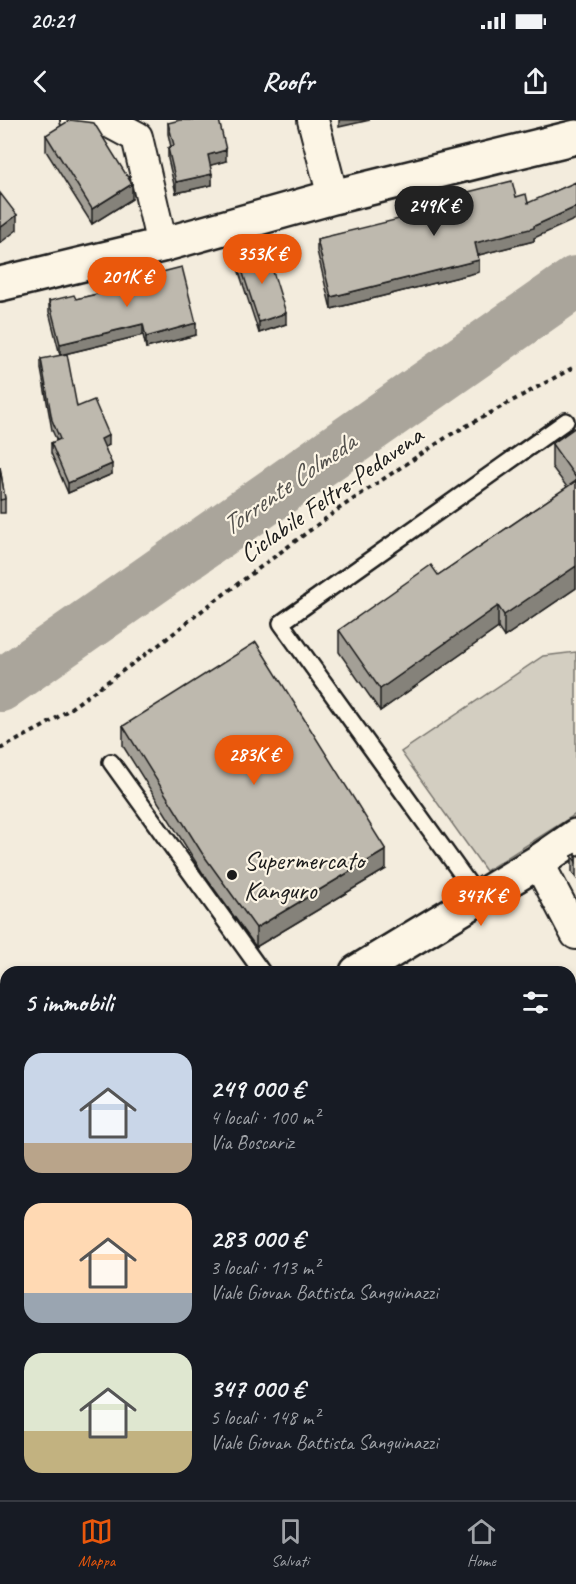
<!DOCTYPE html>
<html lang="it">
<meta charset="utf-8">
<style>
body{margin:0;font-family:Caveat,sans-serif;background:#20242c;color:#f1f3f6;height:100vh;display:flex;flex-direction:column;font-size:22px;white-space:nowrap}
*{box-sizing:border-box;margin:0}
p{font-size:20px;color:#9ea1a6}
.icon{flex:none;width:33px;height:33px;fill:none;stroke:currentColor;stroke-width:2;stroke-linecap:round;stroke-linejoin:round}
.map{position:relative;flex:1;overflow:hidden}
.panel{position:absolute;left:0px;top:846px;width:576px;height:534px;display:flex;flex-direction:column;background:#171b24;border-radius:18px 18px 0 0;box-shadow:0 3px 9px #0003}
.panel>*{flex:none}
.price{position:absolute;translate:-50% -51px;padding:0 14px;border-radius:21px;background:#ea580c;color:#fff;font-size:20px;line-height:39px;filter:drop-shadow(0 2px 3px #0008)}
.price::after{content:'';position:absolute;left:50%;top:36px;width:18px;height:14px;margin-left:-9px;background:inherit;clip-path:polygon(0 0,100% 0,50% 100%)}
.price.current{background:#222;color:#fff}
ul{padding:0;list-style:none}
li{display:flex;align-items:center;gap:18px;height:150px;padding:0 24px}
li span{display:grid;place-items:center;flex:none;width:168px;height:120px;border-radius:18px;color:#555}
li>.icon{margin-inline-start:auto}
span .icon{width:72px;height:72px;fill:#fffc;stroke-width:1}
li b{font-size:26px}
h2{display:flex;justify-content:space-between;align-items:center;height:72px;padding:0 24px;font-size:26px}
.status{display:flex;justify-content:space-between;align-items:center;height:42px;padding:0 30px;background:#171b24;direction:ltr}
.status svg{height:16px;fill:currentColor}
header{display:flex;justify-content:space-between;align-items:center;height:78px;padding:0 24px;background:#171b24;font-size:27px;font-weight:700}
.tab-bar{display:flex;justify-content:space-around;align-items:center;height:84px;border-top:2px solid #363941;background:#171b24;font-size:16px;color:#9ea1a6}
.tab-bar a{display:grid;justify-items:center;gap:3px}
.tab-bar .current{color:#ea580c}
.map>svg:first-child{display:block}
</style>
<div class="status"><b>20:21</b><svg viewBox="0 0 49 12"><path d="M0 12V9h3v3zM5 12V6h3v6zM10 12V3h3v9zM15 12V0h3v12zM26 1h20v11H26zM47 4h2v5h-2z"/></svg></div>
<header><svg class="icon" aria-label="back" viewBox="0 0 24 24"><path d="M15 5l-7 7 7 7"/></svg>Roofr<svg class="icon" aria-label="share" viewBox="0 0 24 24"><path d="M12 15V3M7 8l5-5 5 5M5 13v7h14v-7"/></svg></header>
<div class="map">
<svg width="576" height="1380" viewBox="0 0 576 1380">
<rect width="100%" height="100%" fill="#f3ecdd"/>
<filter id="ink" filterUnits="userSpaceOnUse"><feTurbulence type="fractalNoise" baseFrequency=".0167" numOctaves="2"/><feDisplacementMap in="SourceGraphic" scale="12" xChannelSelector="R" yChannelSelector="G"/><feConvolveMatrix kernelMatrix="1 2 1 2 8 2 1 2 1" color-interpolation-filters="sRGB"/></filter>
<g filter="url(#ink)">
<path fill="#d3cec1" stroke="#78756e" stroke-width="1.5" d="M576,532V694L486,751L401,632L543,536Z"/>
<g fill="none" stroke-linecap="round" stroke-linejoin="round">
<path stroke="#aaa59b" stroke-width="52" d="M0,566L576,162"/>
<defs>
<path id="lane" d="M111,642L262,852
M479,778L281,503L566,301"/>
<path id="street" d="M76,0L109,2L137,17L162,125
M313,0L333,77
M538,742L576,814
M0,1186L6,1195
M115,1374L119,1380
M70,1380L80,1374"/>
<path id="secondary" d="M0,164L162,125L333,77L576,17
M357,852L538,742L576,716
M0,1071L6,1068"/>
</defs>
<use href="#lane" stroke="#1c1c1c" stroke-width="20"/>
<use href="#street" stroke="#1c1c1c" stroke-width="34"/>
<use href="#secondary" stroke="#1c1c1c" stroke-width="38"/>
<path stroke="#1c1c1c" stroke-width="4" stroke-dasharray="4.5 4.5" stroke-linecap="butt" d="M0,629L44,606L64,593L160,524L204,489L340,388L397,350L450,315L576,246"/>
<use href="#lane" stroke="#fcf5e5" stroke-width="15"/>
<use href="#street" stroke="#fcf5e5" stroke-width="30"/>
<use href="#secondary" stroke="#fcf5e5" stroke-width="33"/>
</g>
<path fill="#a39f96" stroke="#1c1c1c" stroke-width="1.5" d="M168,3L226,41L210,45L212,65L176,73L168,39V28L171,27L168,14Z
M46,15L132,79L92,104L46,31Z
M456,75L516,77L534,118V121L478,135L479,152L331,189L317,131V119L416,97L456,87Z
M238,138L286,204L259,213L238,149Z
M131,160L196,215L146,228L143,215L60,235L49,192V181L76,179L131,166Z
M41,239L77,287L109,325L105,327L112,354L68,373L51,333V323L57,321L52,310L41,249Z
M576,307V468L504,517L498,508L380,591L339,532V510L438,455L567,367L552,347V324Z
M0,347L5,379V393H0Z
M123,606L386,749L256,827L202,752L123,626Z
M576,734V758L572,752V736Z
M228,1374H252L243,1380H232Z"/>
<path fill="#85827a" stroke="#1c1c1c" stroke-width="1.5" d="M339,0H370L339,7Z
M226,30V41L208,46V35Z
M212,54V65L176,73V62Z
M132,64V79L92,104V89Z
M576,87V99L534,118V121L475,136V123L534,106Z
M17,95V110L0,123V108Z
M479,140V152L331,189V177Z
M286,193V204L259,213V202Z
M196,203V215L146,228V217Z
M143,204V215L60,235V224Z
M109,315V325L101,329V319Z
M112,344V354L68,373V363Z
M576,446V468L504,517V495Z
M498,486V508L380,591V569Z
M386,730V749L256,827V808Z
M576,942V957L570,961V946Z
M6,1337V1351L0,1355V1340Z
M235,1374H252L243,1380H235Z"/>
<path fill="#beb9ae" stroke="#1c1c1c" stroke-width="1.5" d="M70,0L94,3L132,64L92,89L46,15Z
M180,0H219L226,30L208,35L212,54L176,62L168,28L174,25L168,3Z
M512,61L516,77L526,74L528,83L576,62V87L534,106V108L475,123L479,140L331,177L317,119L415,95L416,97L458,86L456,75Z
M0,73L17,95L0,108Z
M266,129L286,193L259,202L238,138Z
M182,147L196,203L146,217L143,204L60,224L49,181L74,175L76,179L133,166L131,160Z
M67,234L77,287L94,280L109,315L101,319L112,344L68,363L51,323L60,319L52,300L41,239Z
M576,307V358L552,324Z
M0,347L5,379L0,380Z
M576,361V446L504,495L498,486L380,569L339,510L431,445L438,455Z
M256,522L386,730L256,808L202,733L123,606Z
M576,734V742L572,736Z
M570,895L575,902H576V942L570,946Z
M0,1289L6,1299V1337L0,1340Z"/>
</g>
<circle fill="#1c1c1c" stroke="#fcf5e5" stroke-width="2" cx="232" cy="755" r="6"/>
<g text-anchor="middle" stroke-width="4.5" stroke-linejoin="round" paint-order="stroke">
<g font-size="26" fill="#1c1c1c" stroke="#fcf5e5">
<text transform="translate(331 374) rotate(-35)" y="9">Ciclabile Feltre-Pedavena</text>
</g>
<g font-size="26" fill="#1c1c1c" stroke="#fcf5e5" text-anchor="start">
<text x="244" y="749">Supermercato<tspan x="244" dy="30">Kanguro</tspan></text>
</g>
<g font-size="27" font-style="italic" fill="#55534f" stroke="#fcf5e5">
<text transform="translate(288 364) rotate(-35)" y="9">Torrente Colmeda</text>
</g>
</g>
</svg>
<b class="price current" style="left:434px;top:117px">249K €</b>
<b class="price" style="left:262px;top:165px">353K €</b>
<b class="price" style="left:127px;top:188px">201K €</b>
<b class="price" style="left:254px;top:666px">283K €</b>
<b class="price" style="left:481px;top:807px">347K €</b>
<section class="panel">
<h2>5 immobili<svg class="icon" aria-label="filters" viewBox="0 0 24 24"><path d="M4 7h16M4 17h16"/><circle cx="9" cy="7" r="2"/><circle cx="15" cy="17" r="2"/></svg></h2>
<ul>
<li><span style="background:linear-gradient(#c9d6e8 75%,#b9a48a 0)"><svg class="icon" aria-label="home" viewBox="0 0 24 24"><path d="M3 11l9-7 9 7M6 9v11h12V9"/></svg></span><div><b>249 000 €</b><p>4 locali · 100 m²</p><p>Via Boscariz</p></div></li>
<li><span style="background:linear-gradient(#ffd9b3 75%,#9aa5b1 0)"><svg class="icon" aria-label="home" viewBox="0 0 24 24"><path d="M3 11l9-7 9 7M6 9v11h12V9"/></svg></span><div><b>283 000 €</b><p>3 locali · 113 m²</p><p>Viale Giovan Battista Sanguinazzi</p></div></li>
<li><span style="background:linear-gradient(#dfe7d0 65%,#c2b280 0)"><svg class="icon" aria-label="home" viewBox="0 0 24 24"><path d="M3 11l9-7 9 7M6 9v11h12V9"/></svg></span><div><b>347 000 €</b><p>5 locali · 148 m²</p><p>Viale Giovan Battista Sanguinazzi</p></div></li>
</ul>
</section>
</div>
<nav class="tab-bar">
<a class="current"><svg class="icon" aria-label="map" viewBox="0 0 24 24"><path d="M3 6l6-2 6 2 6-2v14l-6 2-6-2-6 2zM9 4v14M15 6v14"/></svg>Mappa</a>
<a><svg class="icon" aria-label="saved" viewBox="0 0 24 24"><path d="M7 4h10v16l-5-4-5 4z"/></svg>Salvati</a>
<a><svg class="icon" aria-label="home" viewBox="0 0 24 24"><path d="M3 11l9-7 9 7M6 9v11h12V9"/></svg>Home</a>
</nav>
